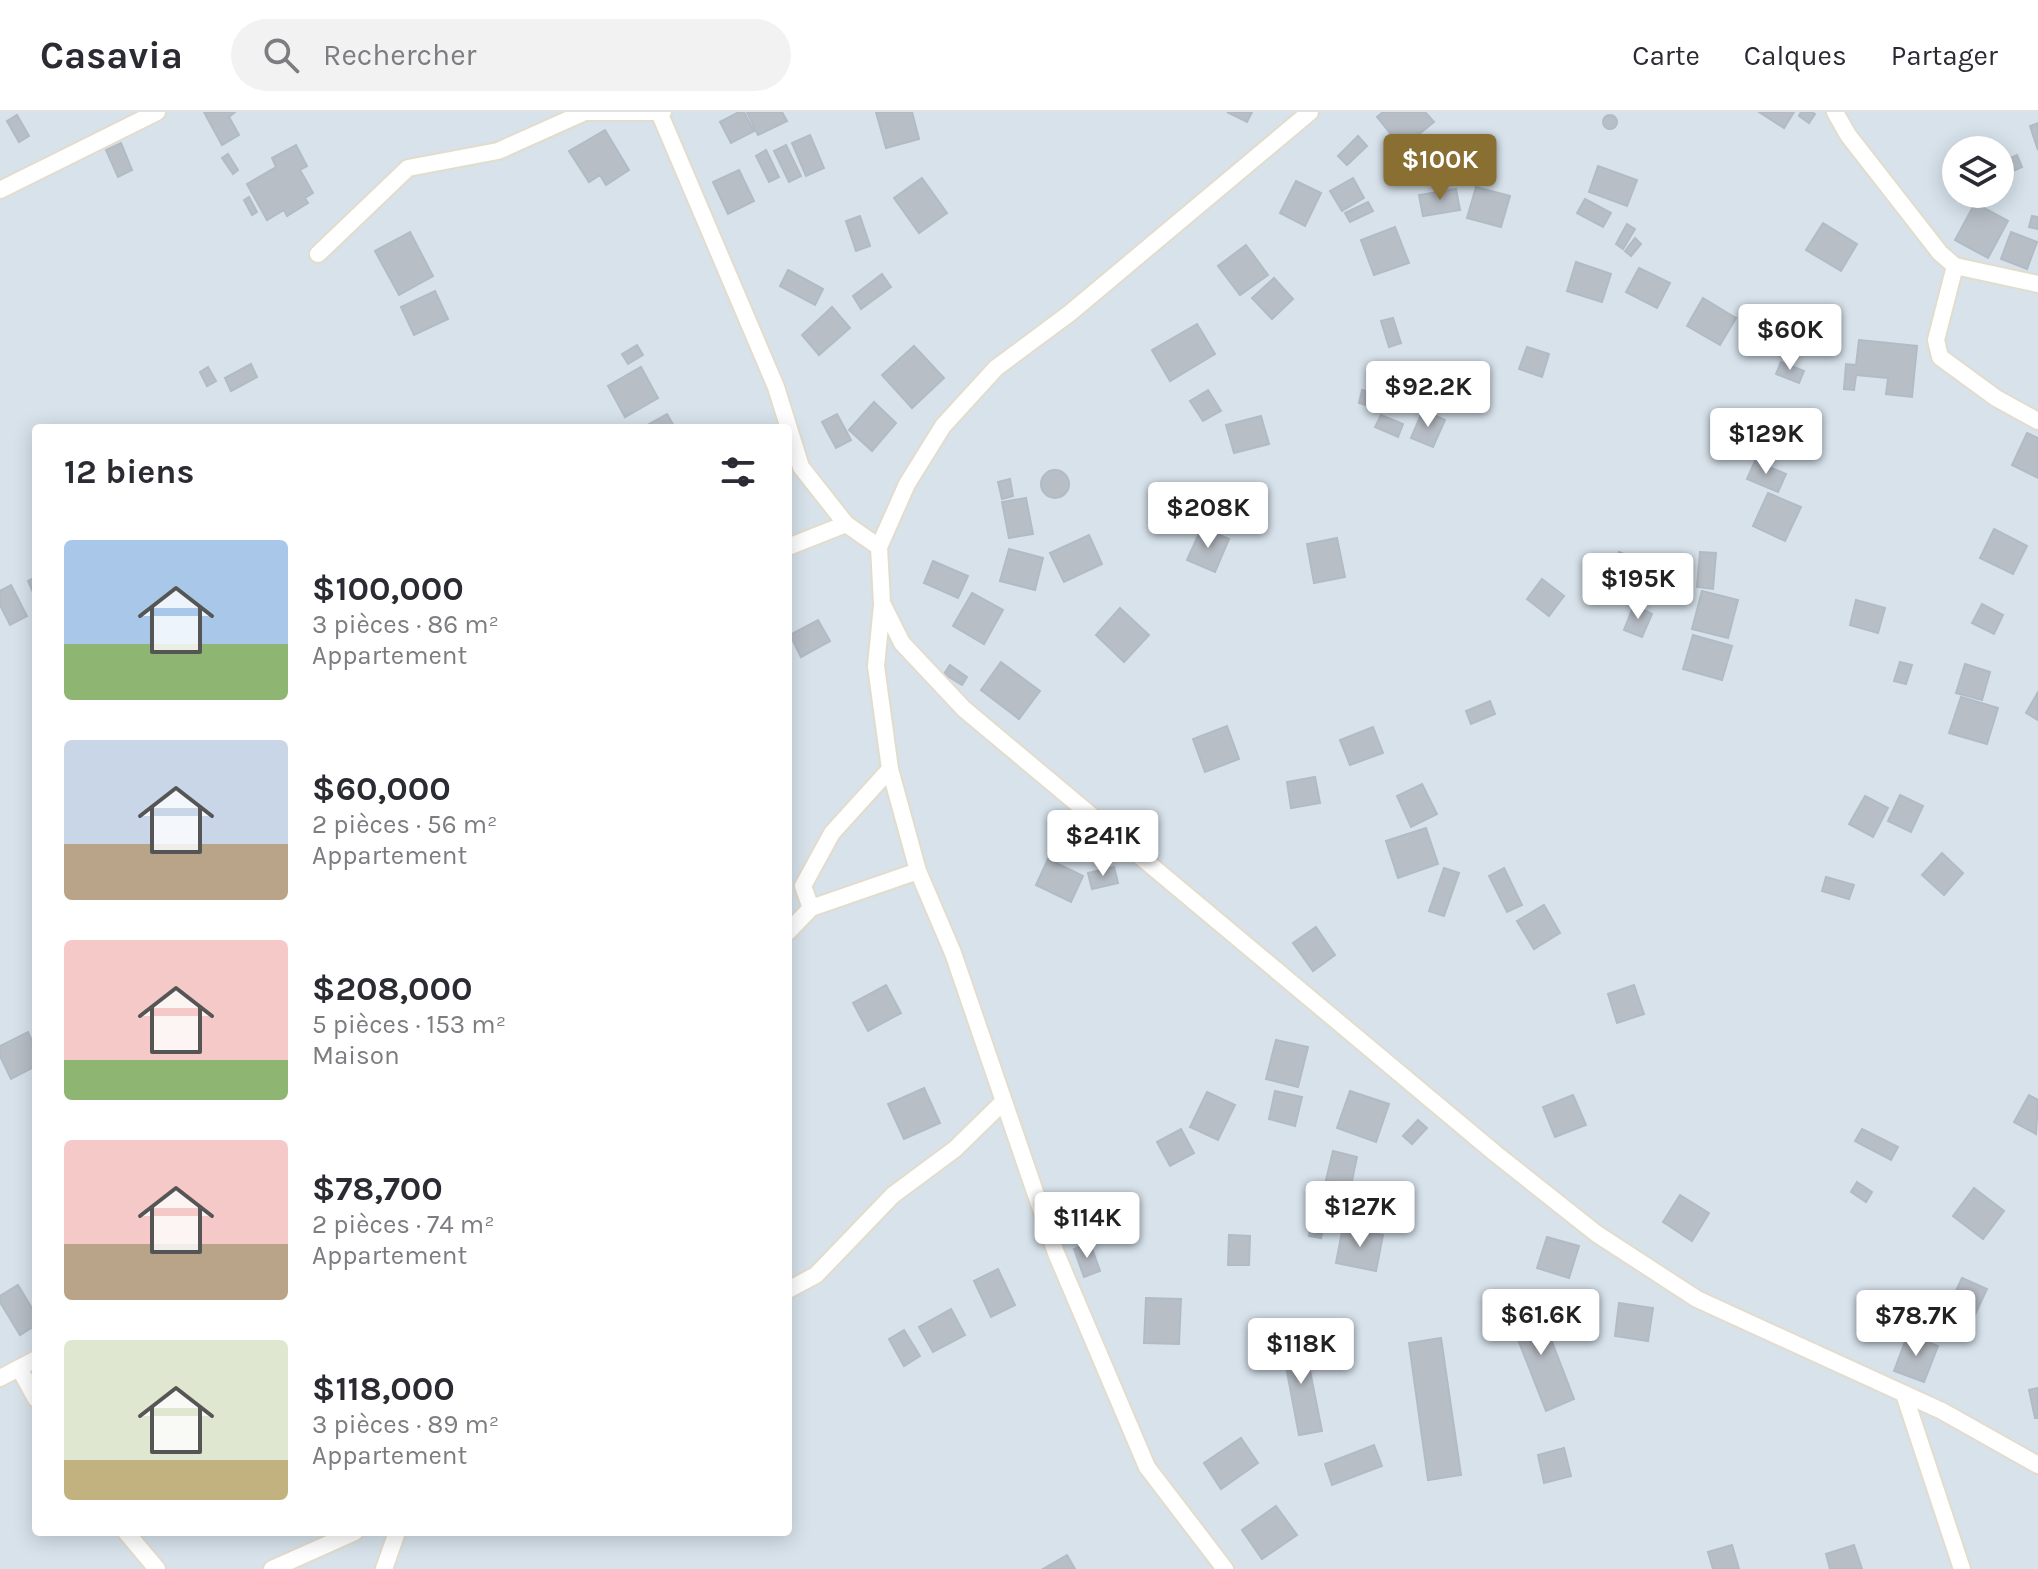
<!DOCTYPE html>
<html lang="fr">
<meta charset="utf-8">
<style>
body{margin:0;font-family:Karla,sans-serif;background:#f2f2f3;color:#2b2b33;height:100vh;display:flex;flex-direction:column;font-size:30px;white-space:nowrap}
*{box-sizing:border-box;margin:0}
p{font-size:26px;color:#7c7c81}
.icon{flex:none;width:44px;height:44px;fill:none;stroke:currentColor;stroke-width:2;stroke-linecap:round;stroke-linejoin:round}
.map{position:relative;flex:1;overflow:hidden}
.drawer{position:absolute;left:32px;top:312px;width:760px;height:1112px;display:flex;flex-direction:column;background:#fff;border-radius:8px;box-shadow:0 4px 20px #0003}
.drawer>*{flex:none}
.controls{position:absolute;left:1942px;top:24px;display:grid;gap:16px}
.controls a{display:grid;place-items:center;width:72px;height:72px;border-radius:50%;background:#fff;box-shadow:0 4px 20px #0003;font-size:40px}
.price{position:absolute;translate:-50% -68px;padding:0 18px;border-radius:8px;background:#fff;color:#222;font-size:26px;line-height:52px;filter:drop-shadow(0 2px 4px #0008)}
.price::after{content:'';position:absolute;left:50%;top:48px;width:24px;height:18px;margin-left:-12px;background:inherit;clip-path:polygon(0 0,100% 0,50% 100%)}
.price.selected{background:#8a6f32;color:#fff}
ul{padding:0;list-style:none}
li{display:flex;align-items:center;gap:24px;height:200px;padding:0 32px}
li span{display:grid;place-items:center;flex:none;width:224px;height:160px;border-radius:8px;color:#555}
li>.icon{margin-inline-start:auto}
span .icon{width:96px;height:96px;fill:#fffc;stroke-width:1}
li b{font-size:34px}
h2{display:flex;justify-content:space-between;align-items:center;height:96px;padding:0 32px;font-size:34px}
header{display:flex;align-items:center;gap:48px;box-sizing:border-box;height:112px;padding:0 40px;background:#fff;border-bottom:2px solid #e1e1e2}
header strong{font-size:38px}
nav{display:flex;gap:44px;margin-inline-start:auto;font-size:28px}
.search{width:560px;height:72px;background:#f2f2f3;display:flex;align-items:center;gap:20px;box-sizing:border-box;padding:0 28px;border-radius:44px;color:#7c7c81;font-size:30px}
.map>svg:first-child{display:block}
</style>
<header>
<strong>Casavia</strong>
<div class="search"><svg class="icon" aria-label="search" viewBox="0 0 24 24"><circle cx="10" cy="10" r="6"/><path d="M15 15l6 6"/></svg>Rechercher</div>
<nav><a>Carte</a><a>Calques</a><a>Partager</a></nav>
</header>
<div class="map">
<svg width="2038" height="1457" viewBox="0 0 2038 1457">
<rect width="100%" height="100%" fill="#d7e2eb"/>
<path fill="#b8bec6" stroke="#b1bbc6" stroke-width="2" d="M204,0H235L229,5L239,23L222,33Z
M739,0H744L754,19L731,31L720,10Z
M747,0H782L787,9L758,23Z
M876,0H912L919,27L886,36Z
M1227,0H1252L1247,10Z
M1383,0H1425L1434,10L1402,36L1377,5Z
M1759,0H1794L1784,16Z
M1801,0H1812L1815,2L1809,11L1799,4Z
M1603 10a7 7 0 1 1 14 0a7 7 0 1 1-14 0Z
M17,3L29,24L19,30L7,9Z
M2038,11V38L2030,14Z
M605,18L629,58L606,73L600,63L589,70L569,39Z
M810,23L824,56L806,64L792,31Z
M1358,24L1367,34L1347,53L1338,44Z
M121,31L132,58L118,65L106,38Z
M296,33L307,54L300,58L313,81L305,86L308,91L287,104L284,98L267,108L247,72L276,55L272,46Z
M786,33L801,64L789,70L774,39Z
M766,38L779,65L769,70L756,44Z
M228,42L238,58L233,62L222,46Z
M2017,43L2022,55L2000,65V51Z
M1598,54L1637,68L1627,94L1589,80Z
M739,58L754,89L728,102L713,70Z
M922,66L947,101L919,121L894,86Z
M1353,66L1364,86L1342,99L1330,79Z
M1296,69L1321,81L1305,114L1280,101Z
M1476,75L1510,84L1501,115L1467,106Z
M1456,77L1460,98L1423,104L1419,83Z
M249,85L257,100L252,103L244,88Z
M1585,87L1611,101L1603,115L1577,101Z
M1368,90L1373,99L1350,110L1345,101Z
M1975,91L2008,109L1988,146L1955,128Z
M860,104L870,134L856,139L846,109Z
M2032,104L2038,105V117L2029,115Z
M1823,111L1857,132L1841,159L1806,138Z
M1627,112L1635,117L1623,137L1616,132Z
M1395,115L1409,151L1374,163L1361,128Z
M410,120L433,164L399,183L375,139Z
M2011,120L2037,130L2027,157L2001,147Z
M1635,126L1641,132L1631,144L1625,139Z
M1246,133L1268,163L1240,183L1218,154Z
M1576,150L1611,162L1602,190L1567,179Z
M1639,156L1670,171L1657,196L1626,180Z
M788,158L823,177L815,193L780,174Z
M882,162L891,175L861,197L853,184Z
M1274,166L1293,187L1272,207L1252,186Z
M435,179L448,207L414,223L401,195Z
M1703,186L1736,206L1720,233L1687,214Z
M832,195L850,216L819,243L802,223Z
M1393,206L1401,231L1389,235L1381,209Z
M1197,212L1215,242L1170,269L1152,238Z
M1859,228L1917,234L1912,285L1886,282L1888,266L1856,263L1854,278L1844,277L1846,252L1856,253Z
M637,233L643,243L628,252L622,242Z
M914,234L944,266L912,296L882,263Z
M1527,235L1549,242L1542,265L1519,257Z
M1781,250L1804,259L1799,271L1776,262Z
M251,252L257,265L231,279L225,266Z
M208,255L216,269L207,274L200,260Z
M641,255L658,286L625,305L608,274Z
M1208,278L1221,299L1203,309L1190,289Z
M1362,278L1384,284L1380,297L1359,291Z
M874,290L896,311L872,339L849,318Z
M1423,298L1445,308L1433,335L1411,326Z
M667,302L675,316H642Z
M837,302L851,328L836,336L822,310Z
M1381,303L1403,312L1398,325L1375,315Z
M1261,304L1269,332L1234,341L1226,313Z
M2027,321L2038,326V366L2012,353Z
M1755,349L1786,362L1778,380L1747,367Z
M1041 372a14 14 0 1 1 28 0a14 14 0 1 1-28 0Z
M1010,367L1013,384L1002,387L998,370Z
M1768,381L1801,395L1785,429L1753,414Z
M1026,386L1033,422L1009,426L1002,390Z
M1202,415L1229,427L1215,460L1187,448Z
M1994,417L2027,434L2013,462L1980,446Z
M1089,423L1102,452L1064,470L1050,441Z
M1337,426L1345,465L1314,471L1307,432Z
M1009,437L1043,446L1035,478L1000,469Z
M1619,440L1640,449L1627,479L1606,470Z
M1700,440L1716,441L1713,477L1697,475Z
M933,449L968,464L958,486L924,471Z
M36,465V487L28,469Z
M1542,467L1564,484L1549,504L1527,487Z
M11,473L27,504L10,513L0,493V479Z
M1702,479L1738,488L1728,526L1692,517Z
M972,481L1003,498L984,532L953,514Z
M1856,488L1885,496L1878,521L1850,513Z
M1982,492L2003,503L1994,522L1972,511Z
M1634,493L1652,502L1642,525L1624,518Z
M1120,496L1149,523L1124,550L1096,523Z
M818,508L830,529L801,545L790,523Z
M1693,523L1732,534L1722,568L1683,557Z
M1001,550L1040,579L1019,607L981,578Z
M1900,550L1912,553L1906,572L1894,569Z
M1965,552L1990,560L1982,588L1956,581Z
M950,553L967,565L962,573L944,562Z
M2038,580V608L2026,601Z
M1961,585L1998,596L1987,632L1949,621Z
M1490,589L1495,602L1471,612L1466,599Z
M1227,614L1239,647L1205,660L1193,627Z
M1373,615L1383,641L1350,653L1340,628Z
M1315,665L1320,691L1291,696L1287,670Z
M1422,672L1437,702L1411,715L1397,684Z
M1900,683L1923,694L1911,720L1888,709Z
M1865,684L1888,696L1873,725L1849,712Z
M1426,716L1438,752L1398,766L1386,729Z
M1942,741L1963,761L1944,783L1922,763Z
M1048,747L1083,764L1071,790L1036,773Z
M1114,755L1118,771L1092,777L1088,761Z
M1444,756L1459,761L1444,804L1429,799Z
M1504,756L1522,793L1507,800L1489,764Z
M1826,765L1854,773L1849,787L1822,779Z
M1544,793L1560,821L1534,837L1517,809Z
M1316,815L1335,843L1313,859L1293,831Z
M886,873L901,901L868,919L853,891Z
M1634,873L1644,902L1617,911L1608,882Z
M28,920L36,938V954L11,967L0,944V934Z
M1276,928L1308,935L1298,975L1266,967Z
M924,976L940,1011L904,1027L888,992Z
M1275,979L1302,985L1295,1014L1269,1007Z
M1350,979L1389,992L1376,1030L1337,1016Z
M1207,980L1235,993L1218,1028L1190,1015Z
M1573,983L1586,1013L1555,1025L1543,995Z
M2029,983L2038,988L2036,1022L2014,1010Z
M1418,1008L1427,1016L1412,1032L1403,1024Z
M1181,1017L1194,1041L1170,1054L1157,1030Z
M1862,1017L1898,1035L1891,1048L1855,1029Z
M1333,1039L1357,1045L1351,1073L1326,1068Z
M1857,1070L1872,1080L1866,1090L1851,1080Z
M1974,1076L2004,1099L1983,1127L1953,1104Z
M1680,1083L1709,1101L1692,1129L1663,1110Z
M1313,1103L1325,1106L1321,1126L1309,1124Z
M1343,1115L1383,1123L1376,1159L1336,1151Z
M1229,1123L1250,1124L1249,1153H1228Z
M1547,1125L1579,1134L1569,1166L1537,1156Z
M1090,1131L1100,1159L1084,1165L1074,1137Z
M998,1157L1015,1193L991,1205L974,1169Z
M1962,1166L1987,1177L1974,1205L1949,1193Z
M18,1173L36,1203V1213L20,1223L0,1190V1184Z
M1146,1186L1181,1187L1179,1232L1144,1231Z
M1537,1191L1574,1287L1546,1299L1508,1202Z
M1619,1191L1653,1196L1648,1229L1615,1224Z
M951,1197L965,1223L933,1240L919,1215Z
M1930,1214L1942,1216L1940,1229L1928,1227Z
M904,1218L920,1244L904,1254L889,1227Z
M1908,1222L1938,1234L1924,1270L1894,1259Z
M1303,1224L1322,1319L1299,1323L1281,1228Z
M1441,1226L1461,1363L1428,1368L1409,1231Z
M2038,1276V1306H2035L2029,1278Z
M1241,1326L1258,1351L1221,1377L1204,1351Z
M1374,1333L1382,1354L1332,1373L1325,1352Z
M1564,1336L1571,1364L1544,1371L1538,1343Z
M1276,1394L1297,1423L1262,1447L1242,1418Z
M1732,1433L1739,1457H1713L1708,1440Z
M1854,1433L1862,1457H1830L1826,1442Z
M1067,1443L1075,1457H1043Z"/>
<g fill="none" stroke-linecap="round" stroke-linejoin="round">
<defs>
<path id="minor" d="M659,0L776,275L801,355L846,412L879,435
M1310,0L1070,201L996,256L943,314L907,372L879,435L882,491L902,531L964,597L1496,1042L1597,1122L1697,1187L1942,1299L2038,1353
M1835,0L1848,23L1940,141L1955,154L2038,172
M0,78L157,0
M318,142L408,56L498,39L585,0H663
M1955,154L1936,228L1940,245L1996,286L2038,309
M788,435L846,412
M882,493L876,554L890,657L918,759L953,841L1056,1141L1147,1355L1225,1457
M890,657L832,721L803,774L811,796L918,759
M788,820L811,796
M788,1178L816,1163L893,1083L955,1037L1002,991
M19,1256L36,1287
M0,1266L36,1247
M1904,1282L1962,1457
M126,1420L157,1457
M272,1457L355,1420
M384,1457L397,1420"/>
</defs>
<use href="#minor" stroke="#e2dccd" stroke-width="20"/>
<use href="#minor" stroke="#fff" stroke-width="16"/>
</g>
</svg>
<div class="controls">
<a><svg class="icon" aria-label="layers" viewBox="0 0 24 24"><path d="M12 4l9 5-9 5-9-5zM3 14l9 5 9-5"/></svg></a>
</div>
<b class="price selected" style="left:1440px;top:90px">$100K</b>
<b class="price" style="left:1790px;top:260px">$60K</b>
<b class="price" style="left:1428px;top:317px">$92.2K</b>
<b class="price" style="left:1766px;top:364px">$129K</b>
<b class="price" style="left:1208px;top:438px">$208K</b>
<b class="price" style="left:1638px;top:509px">$195K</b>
<b class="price" style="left:1103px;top:766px">$241K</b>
<b class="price" style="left:1360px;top:1137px">$127K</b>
<b class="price" style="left:1087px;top:1148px">$114K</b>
<b class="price" style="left:1541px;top:1245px">$61.6K</b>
<b class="price" style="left:1916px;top:1246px">$78.7K</b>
<b class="price" style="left:1301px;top:1274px">$118K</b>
<section class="drawer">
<h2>12 biens<svg class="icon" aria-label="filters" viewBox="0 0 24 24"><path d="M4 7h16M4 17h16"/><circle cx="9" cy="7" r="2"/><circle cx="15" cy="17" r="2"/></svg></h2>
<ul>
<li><span style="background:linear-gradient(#a9c7e8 65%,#8fb573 0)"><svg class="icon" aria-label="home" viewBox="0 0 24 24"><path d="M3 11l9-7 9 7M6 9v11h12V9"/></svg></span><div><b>$100,000</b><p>3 pièces · 86 m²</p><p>Appartement</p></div></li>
<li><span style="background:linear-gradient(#c9d6e8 65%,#b9a48a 0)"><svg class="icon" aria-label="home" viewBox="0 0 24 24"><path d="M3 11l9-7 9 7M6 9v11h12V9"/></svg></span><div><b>$60,000</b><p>2 pièces · 56 m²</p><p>Appartement</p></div></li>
<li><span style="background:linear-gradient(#f6c9c9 75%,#8fb573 0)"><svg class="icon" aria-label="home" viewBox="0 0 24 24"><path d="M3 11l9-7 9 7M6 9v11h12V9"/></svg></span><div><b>$208,000</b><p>5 pièces · 153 m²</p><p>Maison</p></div></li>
<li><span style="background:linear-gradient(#f6c9c9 65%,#b9a48a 0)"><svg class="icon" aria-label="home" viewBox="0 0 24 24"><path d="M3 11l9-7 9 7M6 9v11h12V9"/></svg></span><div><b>$78,700</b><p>2 pièces · 74 m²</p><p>Appartement</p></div></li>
<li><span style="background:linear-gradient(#dfe7d0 75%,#c2b280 0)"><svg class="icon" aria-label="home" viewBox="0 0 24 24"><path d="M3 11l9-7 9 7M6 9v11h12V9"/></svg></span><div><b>$118,000</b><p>3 pièces · 89 m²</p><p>Appartement</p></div></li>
</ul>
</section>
</div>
